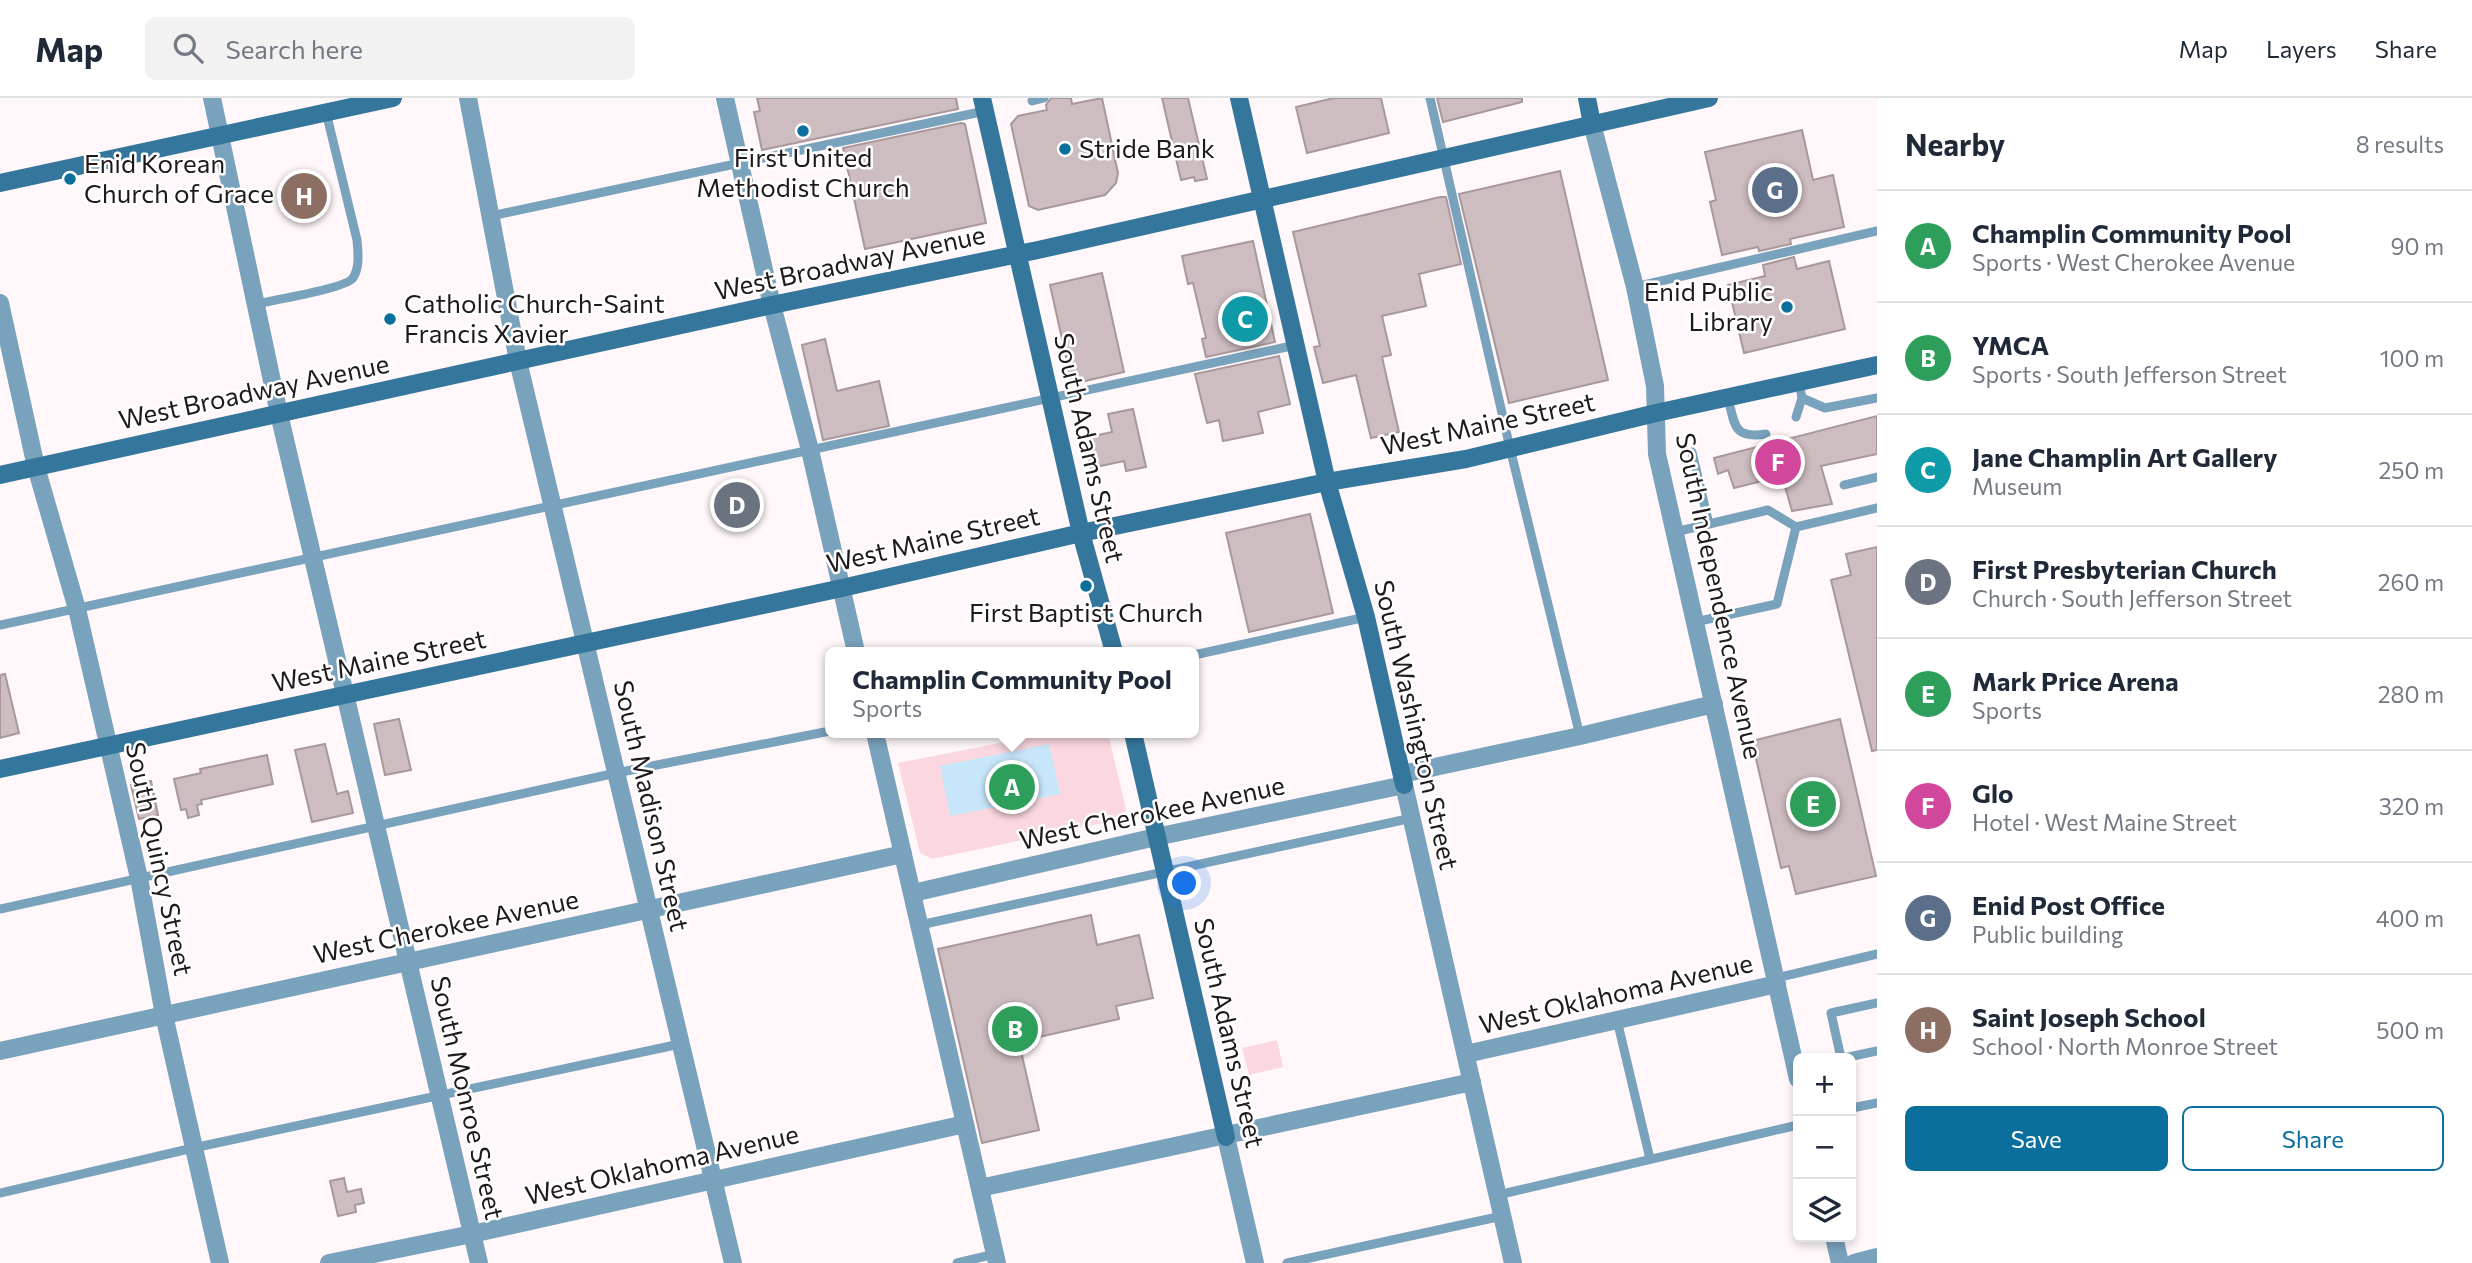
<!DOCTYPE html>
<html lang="en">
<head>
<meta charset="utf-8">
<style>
  body { margin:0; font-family:Commissioner,sans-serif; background:#f2f2f3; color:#1f2937 }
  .controls { position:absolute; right:21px; bottom:21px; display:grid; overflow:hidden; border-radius:10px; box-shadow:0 4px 10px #0003 }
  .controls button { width:63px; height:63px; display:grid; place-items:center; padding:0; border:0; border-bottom:2px solid #e0e1e3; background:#fff; color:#1f2937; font:35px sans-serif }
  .you { position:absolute; left:1185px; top:786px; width:24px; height:24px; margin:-18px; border:5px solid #fff; border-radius:50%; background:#1a73e8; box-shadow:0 0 0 10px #1a73e833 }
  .badge { display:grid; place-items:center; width:46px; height:46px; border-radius:50%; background:#0a6f9c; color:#fff; font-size:23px; font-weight:700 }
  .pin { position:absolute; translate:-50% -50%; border:4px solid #fff; box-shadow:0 2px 7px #0006 }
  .popup { position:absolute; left:825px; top:549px; width:374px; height:91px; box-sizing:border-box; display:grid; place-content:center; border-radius:10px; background:#fff; filter:drop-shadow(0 2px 5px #0005); font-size:23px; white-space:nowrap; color:#747a83 }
  .popup b { font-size:26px; color:#1f2937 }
  .popup::after { content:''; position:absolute; left:50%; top:100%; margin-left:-14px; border:14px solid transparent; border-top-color:#fff }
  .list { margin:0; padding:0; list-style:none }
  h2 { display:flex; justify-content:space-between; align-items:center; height:91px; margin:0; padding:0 28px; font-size:30px }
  h2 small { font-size:23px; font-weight:400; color:#747a83 }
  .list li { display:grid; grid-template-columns:46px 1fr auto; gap:21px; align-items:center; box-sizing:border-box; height:112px; padding:0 28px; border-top:2px solid #e0e1e3 }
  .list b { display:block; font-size:26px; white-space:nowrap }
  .list p { margin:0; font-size:23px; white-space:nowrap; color:#747a83 }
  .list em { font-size:23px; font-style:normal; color:#747a83 }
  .actions { display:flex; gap:14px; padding:21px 28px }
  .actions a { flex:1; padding:16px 0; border:2px solid #0a6f9c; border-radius:10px; text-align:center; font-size:24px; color:#0a6f9c }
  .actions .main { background:#0a6f9c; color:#fff }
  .icon { flex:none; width:38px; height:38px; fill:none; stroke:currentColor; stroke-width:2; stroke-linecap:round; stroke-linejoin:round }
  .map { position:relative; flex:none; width:1877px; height:1165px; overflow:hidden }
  header { display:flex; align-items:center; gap:42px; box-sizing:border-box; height:98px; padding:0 35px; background:#fff; border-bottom:2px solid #e0e1e3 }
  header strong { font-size:33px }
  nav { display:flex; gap:38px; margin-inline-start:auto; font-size:24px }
  .search { width:490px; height:63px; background:#f2f2f3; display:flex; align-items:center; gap:18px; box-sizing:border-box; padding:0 24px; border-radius:10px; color:#747a83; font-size:26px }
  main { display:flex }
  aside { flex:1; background:#fff }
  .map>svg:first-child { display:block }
</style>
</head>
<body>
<header>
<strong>Map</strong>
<div class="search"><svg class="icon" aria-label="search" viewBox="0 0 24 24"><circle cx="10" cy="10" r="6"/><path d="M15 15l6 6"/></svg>Search here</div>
<nav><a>Map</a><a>Layers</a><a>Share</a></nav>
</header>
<main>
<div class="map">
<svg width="1877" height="1165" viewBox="0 0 1877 1165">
  <rect width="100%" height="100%" fill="#fff7f9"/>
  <g fill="#fbd8df">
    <polygon points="1052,635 1108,635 1126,712 1122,721 932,761 920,755 898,665"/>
    <polygon points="1277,942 1283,969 1249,977 1242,950"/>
  </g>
  <polygon fill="#c8e6fa" points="1049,646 1060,696 950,718 940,668"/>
  <g fill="#cebdc0" stroke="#a9989b" stroke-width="2">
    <polygon points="757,0 956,0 958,11 762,52 754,14 760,13"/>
    <polygon points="1051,0 1071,0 1072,6 1102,0 1118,75 1116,85 1105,97 1038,112 1029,108 1011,26 1018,18 1047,12 1046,7"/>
    <polygon points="1162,0 1188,0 1207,81 1195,83 1194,79 1181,82"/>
    <polygon points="1334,0 1381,0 1389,35 1307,55 1296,9"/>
    <polygon points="1437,0 1522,0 1522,4 1443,24"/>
    <polygon points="961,25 965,26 986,125 865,151 843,50"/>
    <polygon points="1802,32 1813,82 1833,77 1844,129 1790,141 1791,146 1759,153 1758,149 1722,157 1710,104 1716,102 1705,54"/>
    <polygon points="1560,73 1608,282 1509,305 1459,96"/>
    <polygon points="1440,99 1446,99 1461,166 1419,176 1426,208 1382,218 1391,257 1382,259 1399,334 1371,340 1356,277 1323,285 1314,249 1320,248 1293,134"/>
    <polygon points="1253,143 1275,244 1206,259 1202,241 1206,240 1193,185 1188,186 1182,158"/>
    <polygon points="1794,159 1797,171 1829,163 1845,231 1744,255 1728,187 1765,178 1763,167"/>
    <polygon points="1102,175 1124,274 1072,286 1050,187"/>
    <polygon points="825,241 837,293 879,283 889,328 823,342 802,247"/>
    <polygon points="1279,258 1290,306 1258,314 1263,335 1223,343 1219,322 1207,325 1195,276"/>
    <polygon points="1133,311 1146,369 1126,373 1124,363 1091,370 1085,340 1112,334 1108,316"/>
    <polygon points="1877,318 1877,356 1821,368 1832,406 1792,413 1782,378 1734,390 1728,372 1718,376 1714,360"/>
    <polygon points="1310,416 1333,515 1249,534 1226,435"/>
    <polygon points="1877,449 1877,652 1872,653 1831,482 1851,477 1846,456"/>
    <polygon points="5,576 19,635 0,640 0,577"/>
    <polygon points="399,621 411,672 385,677 374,626"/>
    <polygon points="1840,621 1876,778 1796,796 1789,768 1781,770 1752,643"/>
    <polygon points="325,646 337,696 348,693 353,715 312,724 295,652"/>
    <polygon points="267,657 273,686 201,702 202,706 197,707 199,717 188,720 186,711 181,712 174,681 201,675 200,671"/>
    <polygon points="151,683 158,717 139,721 131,687"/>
    <polygon points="1091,817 1097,847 1139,837 1153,900 1116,908 1119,921 1030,941 1032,951 1021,953 1039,1032 982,1045 938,851"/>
    <polygon points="344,1080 347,1094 361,1091 364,1105 355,1107 356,1114 338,1118 330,1083"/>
  </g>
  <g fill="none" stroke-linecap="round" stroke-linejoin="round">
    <g stroke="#79a2bc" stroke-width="9">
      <polyline points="1430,0 1510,350 1580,638"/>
      <polyline points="1032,3 1044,0"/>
      <polyline points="491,118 985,13"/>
      <polyline points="1635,189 1877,133"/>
      <path d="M256,206C270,203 347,190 353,180C360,169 358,154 357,142L326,14"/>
      <polyline points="1799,284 1802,300 1825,310 1877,300"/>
      <path d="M1728,300C1735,327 1733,341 1766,336"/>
      <polyline points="1796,319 1802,300"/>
      <polyline points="1692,354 1709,426"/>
      <polyline points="1844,387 1877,379"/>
      <polyline points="1675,434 1768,412 1796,429 1877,410"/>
      <polyline points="1695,524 1777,506 1796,429"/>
      <polyline points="0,527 1296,247"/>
      <polyline points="1194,557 1366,519"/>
      <polyline points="0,811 616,675 830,633"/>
      <polyline points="920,827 1412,720"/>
      <polyline points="1776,880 1877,856"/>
      <polyline points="1617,922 1650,1061"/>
      <polyline points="1841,960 1831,915 1877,905"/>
      <polyline points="1844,960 1877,953"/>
      <polyline points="1851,1003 1852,1010 1877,1005"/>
      <polyline points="0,1095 193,1050 680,946"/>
      <polyline points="1498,1097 1798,1027"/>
      <polyline points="957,1165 995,1156"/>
      <polyline points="1287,1165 1502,1118"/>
    </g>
    <g stroke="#79a2bc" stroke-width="18">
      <polyline points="212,0 279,316 479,1165"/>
      <polyline points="468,0 518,263 733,1165"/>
      <polyline points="725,0 772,207 810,352 856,554"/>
      <polyline points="1592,26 1635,189 1655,288 1657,356 1798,981"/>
      <polyline points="0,205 36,369 77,511 139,780 164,917 220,1165"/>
      <polyline points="875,635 997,1165"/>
      <polyline points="1402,676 1580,638 1714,606"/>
      <polyline points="913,795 1156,739 1404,687 1513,1165"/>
      <polyline points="0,953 903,756"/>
      <polyline points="1466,956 1777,886"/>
      <polyline points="1226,1039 1255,1165"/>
      <path d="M980,1090C1144,1054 1308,1020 1472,984"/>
      <polyline points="1834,1139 1840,1165"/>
      <polyline points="329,1165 472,1136 965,1026"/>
      <polyline points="1854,1165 1877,1159"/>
    </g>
    <g stroke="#35779c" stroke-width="18">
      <polyline points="982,0 1081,435 1114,554"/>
      <polyline points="1239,0 1327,384 1366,519 1404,687"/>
      <polyline points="1587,0 1592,26"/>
      <polyline points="0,85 393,0"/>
      <polyline points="0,377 772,207 1038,152 1709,0"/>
      <polyline points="1133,635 1226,1039"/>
      <polyline points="0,671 842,490 1081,435 1327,384 1466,361 1656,315 1877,267"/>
    </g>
  </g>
  <g fill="#0a6f9c" stroke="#fff" stroke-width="2.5">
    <circle cx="803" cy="33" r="7"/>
    <circle cx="1065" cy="51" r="7"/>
    <circle cx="70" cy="81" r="7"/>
    <circle cx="1787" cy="209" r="7"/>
    <circle cx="390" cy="221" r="7"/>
    <circle cx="1086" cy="488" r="7"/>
  </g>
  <g text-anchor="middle" stroke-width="5" stroke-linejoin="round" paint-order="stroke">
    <g font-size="26" fill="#20191b" stroke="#fff" text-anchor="start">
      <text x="1079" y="60">Stride Bank</text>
      <text x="803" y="69" text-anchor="middle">First United<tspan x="803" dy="30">Methodist Church</tspan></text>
      <text x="84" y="75">Enid Korean<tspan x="84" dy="30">Church of Grace</tspan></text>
      <text x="1773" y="203" text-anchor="end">Enid Public<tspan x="1773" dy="30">Library</tspan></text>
      <text x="404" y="215">Catholic Church-Saint<tspan x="404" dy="30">Francis Xavier</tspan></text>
      <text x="1086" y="524" text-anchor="middle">First Baptist Church</text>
    </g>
    <g font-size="26" fill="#20191b" stroke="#fff">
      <text transform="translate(850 165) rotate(-12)" y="9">West Broadway Avenue</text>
      <text transform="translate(254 294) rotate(-12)" y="9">West Broadway Avenue</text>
      <text transform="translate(1488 326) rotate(-12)" y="9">West Maine Street</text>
      <text transform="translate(1089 350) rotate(77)" y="9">South Adams Street</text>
      <text transform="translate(933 442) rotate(-13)" y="9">West Maine Street</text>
      <text transform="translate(1719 498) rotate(78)" y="9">South Independence Avenue</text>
      <text transform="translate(379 563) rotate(-12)" y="9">West Maine Street</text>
      <text transform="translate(1416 627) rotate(77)" y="9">South Washington Street</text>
      <text transform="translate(651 708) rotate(77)" y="9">South Madison Street</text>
      <text transform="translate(1152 715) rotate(-12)" y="9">West Cherokee Avenue</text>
      <text transform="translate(159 761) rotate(78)" y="9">South Quincy Street</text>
      <text transform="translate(446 829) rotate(-12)" y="9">West Cherokee Avenue</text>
      <text transform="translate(1616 896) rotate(-13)" y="9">West Oklahoma Avenue</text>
      <text transform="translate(1229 935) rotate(77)" y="9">South Adams Street</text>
      <text transform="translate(467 1000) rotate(77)" y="9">South Monroe Street</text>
      <text transform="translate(662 1067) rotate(-13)" y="9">West Oklahoma Avenue</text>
    </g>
  </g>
</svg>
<div class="controls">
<button>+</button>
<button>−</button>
<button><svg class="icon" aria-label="layers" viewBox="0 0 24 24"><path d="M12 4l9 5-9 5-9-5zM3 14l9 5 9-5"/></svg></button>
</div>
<div class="you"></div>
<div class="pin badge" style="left:1012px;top:689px;background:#2e9e5b">A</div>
<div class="popup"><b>Champlin Community Pool</b>Sports</div>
<div class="pin badge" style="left:1015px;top:931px;background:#2e9e5b">B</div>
<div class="pin badge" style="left:1245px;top:221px;background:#0f9aa8">C</div>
<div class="pin badge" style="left:737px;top:407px;background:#6b7280">D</div>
<div class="pin badge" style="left:1813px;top:706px;background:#2e9e5b">E</div>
<div class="pin badge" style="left:1778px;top:364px;background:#d1479c">F</div>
<div class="pin badge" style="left:1775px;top:92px;background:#5c6f8a">G</div>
<div class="pin badge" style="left:304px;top:98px;background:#8d6e63">H</div>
</div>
<aside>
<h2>Nearby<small>8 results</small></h2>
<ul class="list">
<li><span class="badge" style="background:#2e9e5b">A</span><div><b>Champlin Community Pool</b><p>Sports · West Cherokee Avenue</p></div><em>90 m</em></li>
<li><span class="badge" style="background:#2e9e5b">B</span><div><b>YMCA</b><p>Sports · South Jefferson Street</p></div><em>100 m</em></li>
<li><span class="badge" style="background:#0f9aa8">C</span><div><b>Jane Champlin Art Gallery</b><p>Museum</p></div><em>250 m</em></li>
<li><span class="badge" style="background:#6b7280">D</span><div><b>First Presbyterian Church</b><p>Church · South Jefferson Street</p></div><em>260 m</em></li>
<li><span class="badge" style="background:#2e9e5b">E</span><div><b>Mark Price Arena</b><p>Sports</p></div><em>280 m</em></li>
<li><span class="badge" style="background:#d1479c">F</span><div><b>Glo</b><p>Hotel · West Maine Street</p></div><em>320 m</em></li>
<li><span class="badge" style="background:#5c6f8a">G</span><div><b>Enid Post Office</b><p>Public building</p></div><em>400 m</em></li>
<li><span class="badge" style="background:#8d6e63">H</span><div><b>Saint Joseph School</b><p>School · North Monroe Street</p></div><em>500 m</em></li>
</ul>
<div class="actions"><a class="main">Save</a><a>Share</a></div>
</aside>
</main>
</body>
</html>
